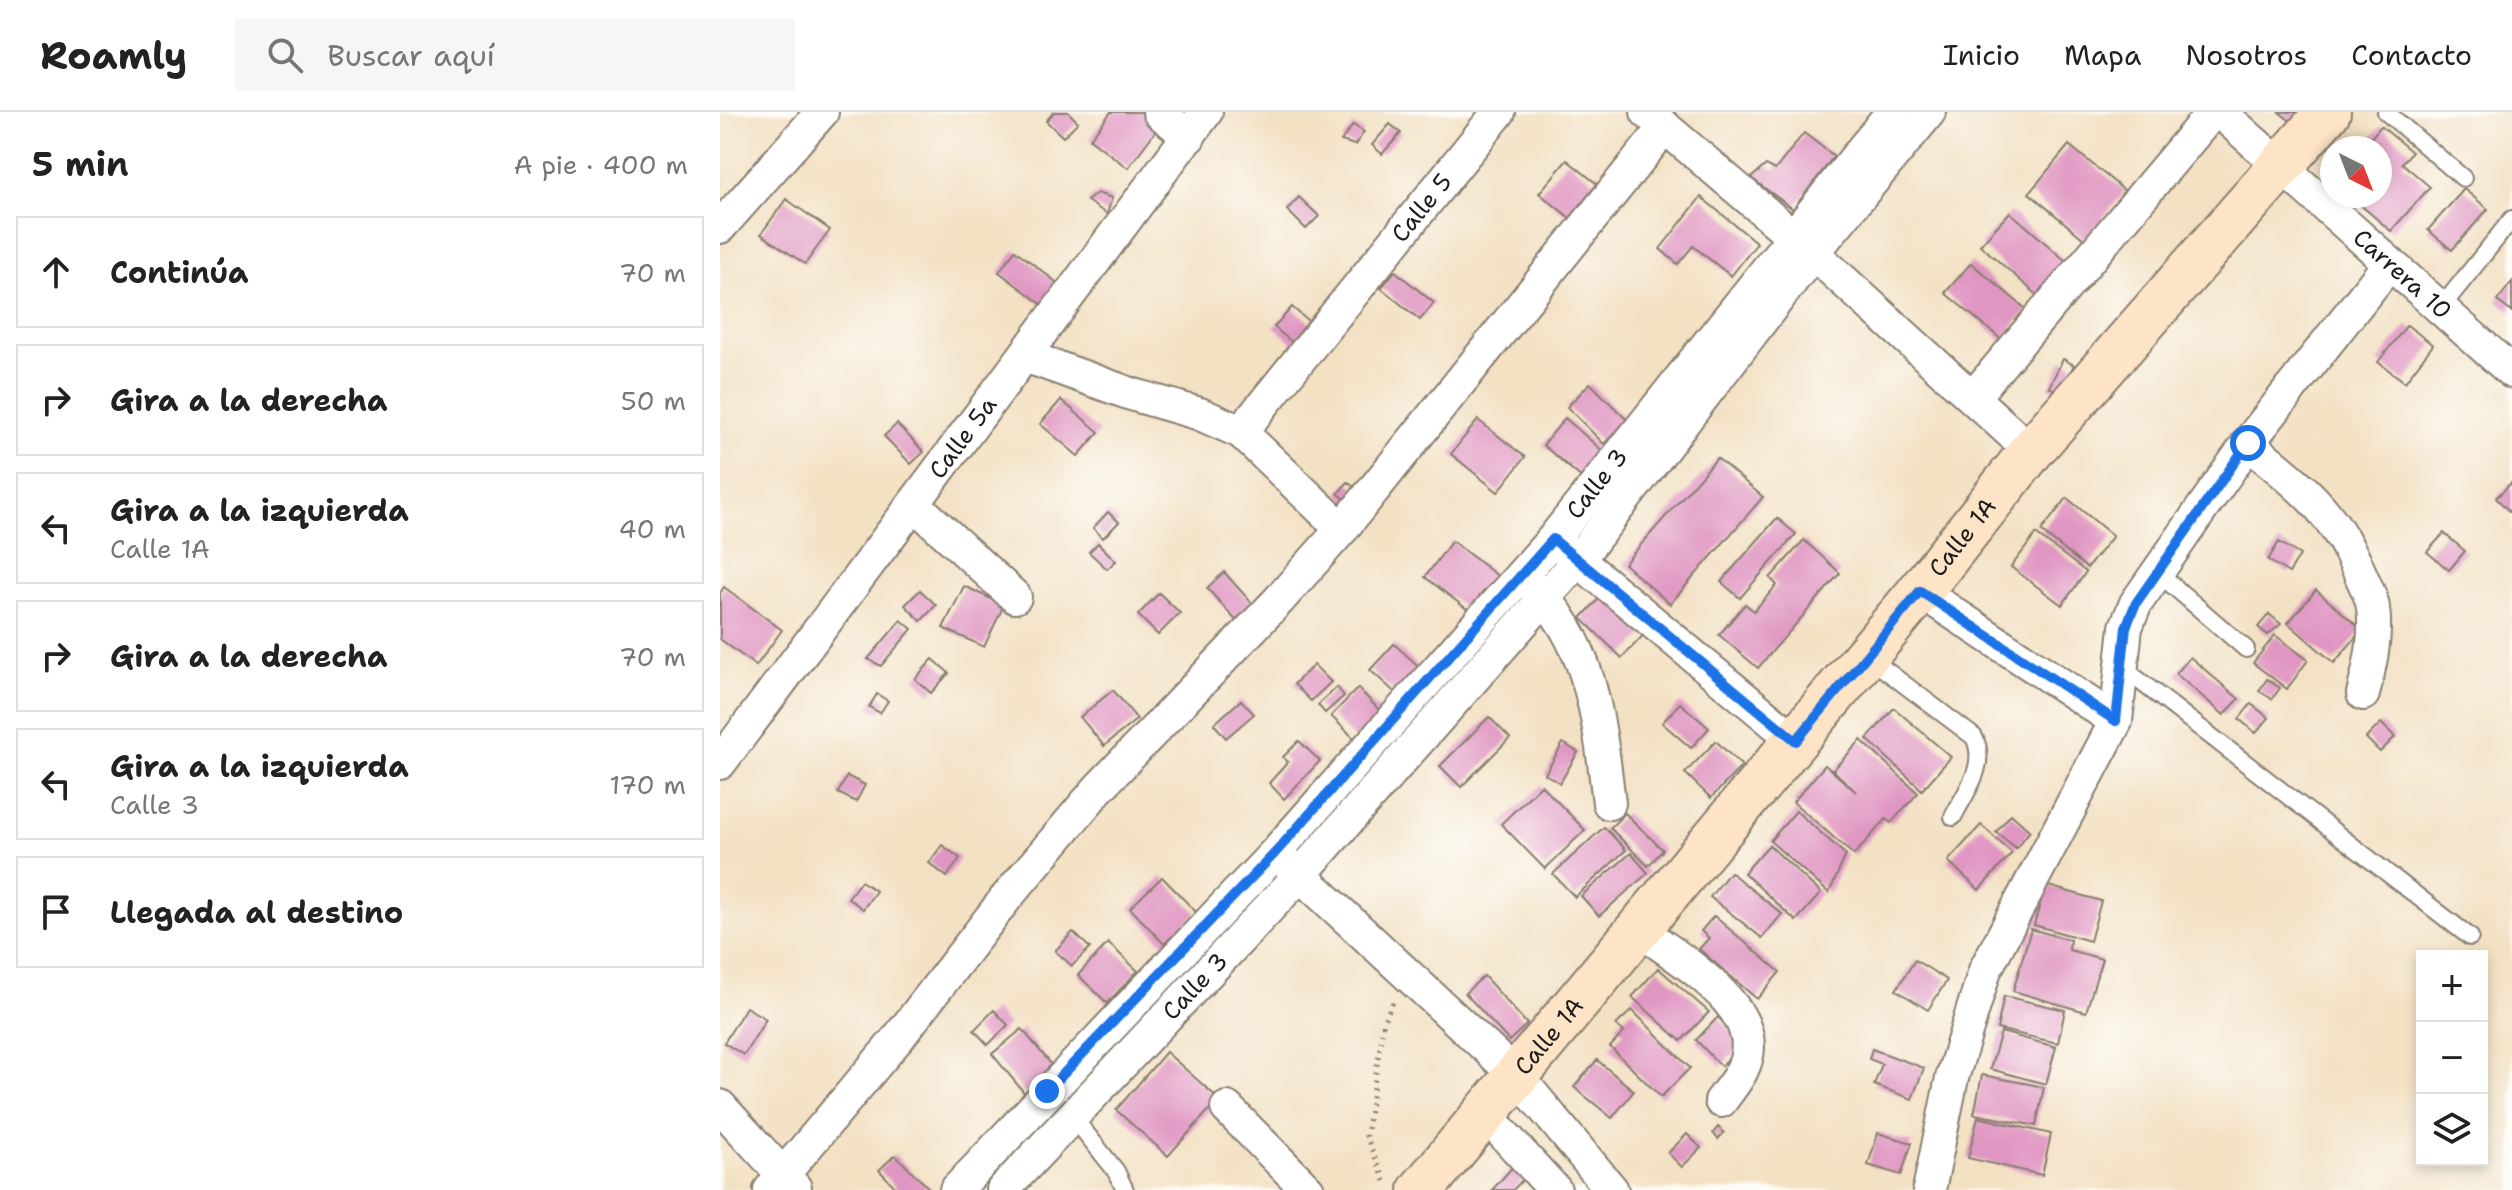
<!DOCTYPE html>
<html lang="es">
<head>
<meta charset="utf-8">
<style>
  body { margin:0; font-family:"Shantell Sans",sans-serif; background:#f6f6f6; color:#222 }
  .controls { position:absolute; right:24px; bottom:24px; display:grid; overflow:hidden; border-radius:0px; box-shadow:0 4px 12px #0003 }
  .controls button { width:72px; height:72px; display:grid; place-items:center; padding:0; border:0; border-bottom:2px solid #e0e0e0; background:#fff; color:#222; font:40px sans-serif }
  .compass { position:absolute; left:1600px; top:24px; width:72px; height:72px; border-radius:50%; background:#fff; box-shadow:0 4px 12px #0003; rotate:138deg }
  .stop { position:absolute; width:24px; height:24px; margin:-18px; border:6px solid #1a73e8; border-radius:50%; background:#fff }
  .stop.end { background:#1a73e8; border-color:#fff; box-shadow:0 2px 8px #0008 }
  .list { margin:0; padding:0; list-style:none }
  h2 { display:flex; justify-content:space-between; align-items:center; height:104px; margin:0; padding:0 32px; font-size:34px }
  h2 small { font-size:26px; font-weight:400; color:#767676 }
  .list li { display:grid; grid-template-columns:52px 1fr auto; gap:24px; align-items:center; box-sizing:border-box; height:112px; margin:0 16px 16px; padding:0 16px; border:2px solid #e0e0e0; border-radius:0px }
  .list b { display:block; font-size:30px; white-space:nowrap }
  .list p { margin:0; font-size:26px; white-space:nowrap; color:#767676 }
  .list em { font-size:26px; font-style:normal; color:#767676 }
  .icon { flex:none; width:44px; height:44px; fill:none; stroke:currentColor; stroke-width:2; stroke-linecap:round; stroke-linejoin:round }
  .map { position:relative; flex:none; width:1792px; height:1078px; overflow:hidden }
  header { display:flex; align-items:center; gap:48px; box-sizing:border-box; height:112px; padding:0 40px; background:#fff; border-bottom:2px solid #e0e0e0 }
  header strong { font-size:38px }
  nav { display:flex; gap:44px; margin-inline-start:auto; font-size:28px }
  .search { width:560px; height:72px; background:#f6f6f6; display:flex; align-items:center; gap:20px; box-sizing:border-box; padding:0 28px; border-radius:0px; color:#767676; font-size:30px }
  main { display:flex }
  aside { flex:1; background:#fff }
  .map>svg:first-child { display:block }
</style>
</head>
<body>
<header>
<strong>Roamly</strong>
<div class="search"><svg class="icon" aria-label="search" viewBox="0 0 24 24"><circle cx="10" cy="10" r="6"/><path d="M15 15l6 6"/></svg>Buscar aquí</div>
<nav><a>Inicio</a><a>Mapa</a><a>Nosotros</a><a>Contacto</a></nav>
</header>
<main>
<aside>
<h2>5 min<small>A pie · 400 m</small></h2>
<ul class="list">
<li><svg class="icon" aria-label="ahead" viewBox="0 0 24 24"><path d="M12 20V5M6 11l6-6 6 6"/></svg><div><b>Continúa</b></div><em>70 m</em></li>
<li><svg class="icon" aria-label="right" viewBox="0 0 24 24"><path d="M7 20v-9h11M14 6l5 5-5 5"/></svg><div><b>Gira a la derecha</b></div><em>50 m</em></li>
<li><svg class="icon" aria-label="left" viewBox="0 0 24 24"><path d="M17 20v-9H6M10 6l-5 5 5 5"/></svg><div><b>Gira a la izquierda</b><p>Calle 1A</p></div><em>40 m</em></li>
<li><svg class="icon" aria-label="right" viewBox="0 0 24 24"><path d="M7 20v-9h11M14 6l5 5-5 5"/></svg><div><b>Gira a la derecha</b></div><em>70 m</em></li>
<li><svg class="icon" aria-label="left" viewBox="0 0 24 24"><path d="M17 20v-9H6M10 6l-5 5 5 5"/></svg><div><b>Gira a la izquierda</b><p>Calle 3</p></div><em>170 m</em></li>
<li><svg class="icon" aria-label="arrive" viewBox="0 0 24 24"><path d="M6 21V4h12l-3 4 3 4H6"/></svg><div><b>Llegada al destino</b></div></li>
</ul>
</aside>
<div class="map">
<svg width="1792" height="1078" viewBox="0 0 1792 1078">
  <rect width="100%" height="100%" fill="#fdfcf7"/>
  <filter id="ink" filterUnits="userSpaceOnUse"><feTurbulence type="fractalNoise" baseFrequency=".0125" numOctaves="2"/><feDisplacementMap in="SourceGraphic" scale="16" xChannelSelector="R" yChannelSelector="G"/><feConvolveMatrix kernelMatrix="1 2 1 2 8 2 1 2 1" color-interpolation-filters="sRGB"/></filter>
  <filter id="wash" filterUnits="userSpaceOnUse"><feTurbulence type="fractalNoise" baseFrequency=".006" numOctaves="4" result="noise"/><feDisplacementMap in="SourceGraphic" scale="32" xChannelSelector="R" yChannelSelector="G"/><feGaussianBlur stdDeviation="1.8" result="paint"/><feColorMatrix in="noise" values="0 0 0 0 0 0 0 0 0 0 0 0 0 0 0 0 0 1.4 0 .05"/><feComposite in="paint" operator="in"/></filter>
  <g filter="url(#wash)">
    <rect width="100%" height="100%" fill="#f3e1c4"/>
    <g id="blocks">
      <g fill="#e096c2">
        <polygon points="334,0 348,0 358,10 343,25 326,9"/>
        <polygon points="391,0 423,0 440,13 408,56 370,27"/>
        <polygon points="1559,0 1582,0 1573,11"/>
        <polygon points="670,12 681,21 662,42 652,33"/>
        <polygon points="633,13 644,20 635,33 621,29"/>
        <polygon points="1661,14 1692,40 1682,51 1710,75 1671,119 1630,84 1660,84 1660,36 1642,36"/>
        <polygon points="1084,21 1114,44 1073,97 1031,66 1046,53 1055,58"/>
        <polygon points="1349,33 1405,79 1365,128 1309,81"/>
        <polygon points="847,48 877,72 850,106 819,81"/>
        <polygon points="1744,77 1768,97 1732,138 1708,118"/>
        <polygon points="377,81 392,86 387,102 367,89"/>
        <polygon points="579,85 599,104 586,117 567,98"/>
        <polygon points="981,85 1037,131 1011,164 973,134 958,152 940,137"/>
        <polygon points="66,87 110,118 85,152 41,122"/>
        <polygon points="1290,100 1347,150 1317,183 1260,133"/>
        <polygon points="295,138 340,173 324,194 279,160"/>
        <polygon points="1251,151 1307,198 1282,228 1225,181"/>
        <polygon points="675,159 714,191 700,208 661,176"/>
        <polygon points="1792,170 1792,200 1777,189"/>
        <polygon points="572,195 596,216 574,232 554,215"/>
        <polygon points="1687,213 1713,233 1685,270 1658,250"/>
        <polygon points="1343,247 1354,253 1340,281 1329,275"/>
        <polygon points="870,271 907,308 884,332 847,295"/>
        <polygon points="341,288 379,320 358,344 320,312"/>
        <polygon points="845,306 885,341 863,367 823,333"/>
        <polygon points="758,308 805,345 778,380 731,342"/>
        <polygon points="177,312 204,340 191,352 164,324"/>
        <polygon points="997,346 1043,385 950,492 904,452"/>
        <polygon points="628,370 645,384 635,396 618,381"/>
        <polygon points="1792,370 1792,402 1776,386"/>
        <polygon points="1347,386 1393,424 1367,456 1321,419"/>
        <polygon points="388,400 399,410 383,426 373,416"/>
        <polygon points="1057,406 1076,422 1020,486 1001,470"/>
        <polygon points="1724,421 1745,439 1729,458 1707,440"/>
        <polygon points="1316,422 1366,460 1342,493 1291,455"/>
        <polygon points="1084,428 1120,461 1038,556 999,523 1025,492 1034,499 1057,473 1050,466"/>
        <polygon points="732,429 779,465 752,501 705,465"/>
        <polygon points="1559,430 1580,443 1569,461 1548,448"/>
        <polygon points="378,431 396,449 387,457 369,440"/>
        <polygon points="504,460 537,497 519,512 487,476"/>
        <polygon points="244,474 284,493 264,535 223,516"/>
        <polygon points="4,475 62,518 36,554 0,527 0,481"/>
        <polygon points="888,477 929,517 902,546 861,506"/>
        <polygon points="200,478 216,493 201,509 185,493"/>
        <polygon points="1596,478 1642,518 1614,551 1568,511"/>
        <polygon points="439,481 460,501 438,523 418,503"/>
        <polygon points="1549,502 1561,512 1548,523 1538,515"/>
        <polygon points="181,508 192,517 161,554 148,547"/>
        <polygon points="1555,523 1588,548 1567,577 1533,551"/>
        <polygon points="674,532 704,559 680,585 650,558"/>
        <polygon points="1470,545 1519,587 1504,603 1456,562"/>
        <polygon points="213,547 229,561 211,581 195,567"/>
        <polygon points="594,553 611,570 591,589 574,572"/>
        <polygon points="1547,567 1560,576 1552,587 1539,579"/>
        <polygon points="617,575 624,584 605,601 598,593"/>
        <polygon points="638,576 665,604 639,631 611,604"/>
        <polygon points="393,578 417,607 384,634 360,605"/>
        <polygon points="157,582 168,589 160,601 149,595"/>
        <polygon points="521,588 534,602 506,626 494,612"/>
        <polygon points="960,591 989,616 971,636 942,611"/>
        <polygon points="1531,592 1549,606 1536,621 1519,607"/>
        <polygon points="1174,596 1231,645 1202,678 1147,627"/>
        <polygon points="769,605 790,626 741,675 720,654"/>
        <polygon points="1661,611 1675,625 1660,640 1646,626"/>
        <polygon points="1141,628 1198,681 1171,711 1166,707 1134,743 1073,690 1105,653 1136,680 1113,658"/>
        <polygon points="579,629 600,649 564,687 549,671 568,650 563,645"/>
        <polygon points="996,629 1022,654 991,686 965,661"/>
        <polygon points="843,631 858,640 840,671 825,662"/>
        <polygon points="127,664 145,673 136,690 118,681"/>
        <polygon points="821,673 865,718 825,757 781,712"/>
        <polygon points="1076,699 1126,743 1109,781 1050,729"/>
        <polygon points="905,701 943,738 928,754 890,716"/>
        <polygon points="1291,702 1310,719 1296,736 1276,720"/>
        <polygon points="1261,713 1292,741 1259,778 1228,749"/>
        <polygon points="884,715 906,738 855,785 833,762"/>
        <polygon points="222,733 240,746 227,765 209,751"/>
        <polygon points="1049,733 1101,781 1076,809 1024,761"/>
        <polygon points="911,741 928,761 879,804 861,784"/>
        <polygon points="1010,760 1062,802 1042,826 990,785"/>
        <polygon points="442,765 477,801 444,832 410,796"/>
        <polygon points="141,769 156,779 143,797 128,786"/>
        <polygon points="1325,773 1381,789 1370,829 1314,813"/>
        <polygon points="994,804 1060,860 1037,887 979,837 989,826 981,819"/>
        <polygon points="1311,817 1350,828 1349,838 1382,847 1366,900 1293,879"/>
        <polygon points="353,820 370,836 352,854 335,839"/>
        <polygon points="388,831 418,859 387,891 358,863"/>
        <polygon points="1195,848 1227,868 1208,898 1176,878"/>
        <polygon points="938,856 989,900 961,929 912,885"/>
        <polygon points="764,864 807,912 789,929 745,881"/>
        <polygon points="1284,884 1345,898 1338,931 1277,917"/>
        <polygon points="26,895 46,907 24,943 4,931"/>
        <polygon points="274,898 288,913 268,933 254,918"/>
        <polygon points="912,898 970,956 941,985 890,935 904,920 896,913"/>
        <polygon points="998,905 1024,931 1001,954 976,928"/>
        <polygon points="302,917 336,958 306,983 272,942"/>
        <polygon points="1281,920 1336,935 1326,972 1270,957"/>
        <polygon points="1152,937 1204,956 1192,987 1154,973 1162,952 1149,947"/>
        <polygon points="446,940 499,987 448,1044 396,998"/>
        <polygon points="877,948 914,979 892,1006 854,975"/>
        <polygon points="1262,963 1324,975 1316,1014 1254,1002"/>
        <polygon points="1258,1005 1331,1022 1322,1063 1248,1046"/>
        <polygon points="998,1015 1004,1021 998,1027 993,1021"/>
        <polygon points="1158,1021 1192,1031 1181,1063 1148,1053"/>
        <polygon points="967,1022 981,1036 962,1055 948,1041"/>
        <polygon points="175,1043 211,1078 178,1078 159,1058"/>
        <polygon points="797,1050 809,1061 793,1078 772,1078"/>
      </g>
    </g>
  </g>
  <g filter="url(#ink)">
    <use href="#blocks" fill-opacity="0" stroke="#887e70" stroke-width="2"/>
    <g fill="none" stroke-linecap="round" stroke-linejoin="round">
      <g stroke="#887e70" stroke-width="20">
        <g id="lane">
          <polyline points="1666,0 1743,66"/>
          <polyline points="1720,197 1792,107"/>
          <polyline points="1437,460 1526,537"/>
          <path d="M1148,545L1254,625C1268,653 1246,679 1233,705"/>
          <polyline points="1403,556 1750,825"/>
          <polyline points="349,1000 396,1059 405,1078"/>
        </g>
      </g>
      <g stroke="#887e70" stroke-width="36">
        <g id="street">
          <polyline points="439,0 469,25"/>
          <polyline points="927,0 1093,141 1311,339"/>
          <path id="s1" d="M1500,0L1792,260"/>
          <polyline points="0,115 102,0"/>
          <polyline points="305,244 411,282 480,302 521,320"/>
          <polyline points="1254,284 1493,0"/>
          <path d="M1528,331C1580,375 1612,395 1640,461C1644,472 1652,484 1653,496C1657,525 1650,553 1643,582"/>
          <polyline points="194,392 295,485"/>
          <path id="s2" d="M622,417L521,320L779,0"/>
          <polyline points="841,434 1076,629"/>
          <path d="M811,473C872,527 880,615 889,691"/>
          <polyline points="1200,479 1396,609"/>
          <path id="s3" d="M0,651L486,0"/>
          <polyline points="565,749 798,965 892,1078"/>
          <path d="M919,817C959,848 1052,898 1022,958C1017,969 1008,979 1001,989"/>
          <polyline points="0,994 75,1076"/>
          <polyline points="507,996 588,1078"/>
          <polyline points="765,1002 835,1078"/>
          <polyline points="50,1078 179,925 286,786 378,677 558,489 622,417 945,15"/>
          <path id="s4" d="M236,1078L555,741L833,427L1172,0"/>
          <path id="s5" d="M283,1078L580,763L858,448L1093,141L1209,0"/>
          <polyline points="1209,1078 1232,966 1265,858 1396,609 1406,515 1416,491 1528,331 1669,152"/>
        </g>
      </g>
      <g stroke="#887e70" stroke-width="48">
        <g id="secondary">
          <path id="s6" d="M701,1078L1200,479L1311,339L1608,0"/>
        </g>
      </g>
      <polyline stroke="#887e70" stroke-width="5" stroke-dasharray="2 6" stroke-linecap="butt" points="665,1069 646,1024 664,908 674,888"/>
      <use href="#lane" stroke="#fff" stroke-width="16"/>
      <use href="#street" stroke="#fff" stroke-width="32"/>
      <use href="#secondary" stroke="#fee4c6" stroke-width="44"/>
    </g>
  </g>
  <g fill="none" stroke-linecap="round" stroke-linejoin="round" filter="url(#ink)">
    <polyline stroke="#1a73e8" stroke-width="10" points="327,979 555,741 833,427 1076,629 1200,479 1396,609 1406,515 1416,491 1528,331"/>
  </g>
  <g text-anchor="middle" stroke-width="8" stroke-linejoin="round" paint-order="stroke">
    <g font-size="24" fill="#1c1c1c" stroke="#fdfcf7">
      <text dy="8" stroke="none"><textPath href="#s2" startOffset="428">Calle 5</textPath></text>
      <text dy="8" stroke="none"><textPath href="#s1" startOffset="244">Carrera 10</textPath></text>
      <text dy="8" stroke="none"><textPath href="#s3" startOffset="406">Calle 5a</textPath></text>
      <text dy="8" stroke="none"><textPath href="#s4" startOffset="954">Calle 3</textPath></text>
      <text dy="8" stroke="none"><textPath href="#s6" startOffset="848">Calle 1A</textPath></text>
      <text dy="8" stroke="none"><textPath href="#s5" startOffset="280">Calle 3</textPath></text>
      <text dy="8" stroke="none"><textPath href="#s6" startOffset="200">Calle 1A</textPath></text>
    </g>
  </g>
</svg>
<div class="controls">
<button>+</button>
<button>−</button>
<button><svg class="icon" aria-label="layers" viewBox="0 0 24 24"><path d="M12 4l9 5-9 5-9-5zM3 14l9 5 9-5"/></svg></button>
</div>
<svg class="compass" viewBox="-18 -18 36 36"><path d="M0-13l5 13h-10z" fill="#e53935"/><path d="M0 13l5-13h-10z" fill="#767676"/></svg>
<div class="stop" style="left:1528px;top:331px"></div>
<div class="stop end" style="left:327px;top:979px"></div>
</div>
</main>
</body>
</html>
